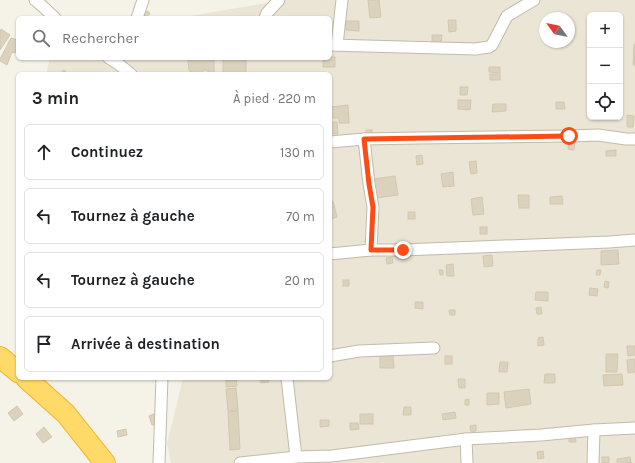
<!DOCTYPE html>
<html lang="fr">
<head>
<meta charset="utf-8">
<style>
  body { margin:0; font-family:Karla,sans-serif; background:#f6f6f6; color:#202124 }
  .controls { position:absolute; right:12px; top:12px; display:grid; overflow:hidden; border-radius:6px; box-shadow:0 1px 3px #0004 }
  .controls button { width:36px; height:36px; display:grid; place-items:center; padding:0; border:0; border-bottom:1px solid #e0e0e0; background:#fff; color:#202124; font:20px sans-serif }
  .compass { position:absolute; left:539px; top:12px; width:36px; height:36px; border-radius:50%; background:#fff; box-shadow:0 1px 3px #0004; rotate:303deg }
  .stop { position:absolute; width:12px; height:12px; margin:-9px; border:3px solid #ff4c14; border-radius:50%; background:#fff }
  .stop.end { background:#ff4c14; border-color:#fff; box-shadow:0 1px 4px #0008 }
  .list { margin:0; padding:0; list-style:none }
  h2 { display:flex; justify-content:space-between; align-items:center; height:52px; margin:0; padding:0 16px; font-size:17px }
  h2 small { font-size:13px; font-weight:400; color:#757577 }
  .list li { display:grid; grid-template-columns:26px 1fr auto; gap:12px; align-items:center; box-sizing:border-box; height:56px; margin:0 8px 8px; padding:0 8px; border:1px solid #e0e0e0; border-radius:6px }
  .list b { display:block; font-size:15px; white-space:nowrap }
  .list em { font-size:13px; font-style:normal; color:#757577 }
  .icon { flex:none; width:22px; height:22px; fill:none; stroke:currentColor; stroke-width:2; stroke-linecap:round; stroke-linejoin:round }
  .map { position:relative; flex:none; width:635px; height:463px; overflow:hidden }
  .search { position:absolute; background:#fff; box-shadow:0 1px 3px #0004; left:16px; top:16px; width:316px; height:44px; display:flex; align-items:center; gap:10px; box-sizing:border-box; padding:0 14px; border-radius:6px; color:#757577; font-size:15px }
  .panel { position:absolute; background:#fff; box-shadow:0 1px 3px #0004; left:16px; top:72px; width:316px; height:308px; border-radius:6px }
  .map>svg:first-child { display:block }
</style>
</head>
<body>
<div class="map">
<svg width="635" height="463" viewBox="0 0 635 463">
  <rect width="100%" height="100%" fill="#f5f2e7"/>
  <path fill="#eae5d5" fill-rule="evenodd" d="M284,0H635V463H171L167,444L183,378H330V74H46L50,58H330V18H179ZM590,15H620V117H590ZM545,18H569V42H545Z"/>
  <g fill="#dbd2be" stroke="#d3c8ae">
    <polygon points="368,0 379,0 381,17 370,18"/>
    <polygon points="148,11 150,14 145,17 143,14"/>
    <polygon points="448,20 456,20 456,31 449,32"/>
    <polygon points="346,21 359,21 359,31 346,30"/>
    <polygon points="1,29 10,35 0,50 0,31"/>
    <polygon points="432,35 442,35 441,44 432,44"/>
    <polygon points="11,38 18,40 18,47 15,53 12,52 7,65 0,61 0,59"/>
    <polygon points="634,44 635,44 635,65 633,65"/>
    <polygon points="330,57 335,57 335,67 323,67 323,58"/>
    <polygon points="214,58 214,73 208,74 208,70 203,70 203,74 191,74 191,71 189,71 188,59"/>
    <rect x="223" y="58" width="23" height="16"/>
    <polygon points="489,67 500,67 500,73 489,72"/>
    <polygon points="64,70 68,74 59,74"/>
    <rect x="490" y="74" width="10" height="6"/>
    <polygon points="460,87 468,87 467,95 460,95"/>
    <polygon points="458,100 471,100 470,110 458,109"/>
    <polygon points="556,102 564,102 565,109 556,109"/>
    <polygon points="493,104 506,104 506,111 492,112"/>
    <polygon points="348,105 349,123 339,123 339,118 331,118 330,107"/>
    <polygon points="627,115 634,116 633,127 627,127"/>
    <polygon points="330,122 337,122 338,134 330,134"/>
    <rect x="366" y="130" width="6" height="7"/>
    <polygon points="569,141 575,142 574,150 568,149"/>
    <polygon points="616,150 616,156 606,156 606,151"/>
    <polygon points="422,155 423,164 417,165 416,156"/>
    <polygon points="476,161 477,173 471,174 469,162"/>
    <polygon points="453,172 454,186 443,187 441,174"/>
    <polygon points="395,176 398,195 376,198 373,179"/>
    <polygon points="518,195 529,195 529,208 519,208"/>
    <polygon points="562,196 563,204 550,204 550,197"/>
    <polygon points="482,197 484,214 473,215 471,199"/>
    <polygon points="333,201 337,217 330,219 330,202"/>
    <rect x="408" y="212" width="7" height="7"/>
    <rect x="480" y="227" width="7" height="7"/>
    <polygon points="618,250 619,264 601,265 601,251"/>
    <polygon points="492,255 493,266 484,267 483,256"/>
    <polygon points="392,257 393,263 387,264 386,258"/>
    <polygon points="453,264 454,276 447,276 446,265"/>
    <polygon points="439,270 443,270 443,275 440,275"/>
    <polygon points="597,270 601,270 600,275 596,275"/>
    <rect x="343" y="280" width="6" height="6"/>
    <polygon points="605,281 609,282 608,288 604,287"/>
    <polygon points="590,288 598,289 597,296 589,295"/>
    <polygon points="536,292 548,292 548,301 535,300"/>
    <polygon points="415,302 423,302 423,309 415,308"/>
    <polygon points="541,307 542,314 537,314 536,308"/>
    <polygon points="449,310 455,310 455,315 450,315"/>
    <polygon points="543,337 544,345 538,346 538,338"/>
    <polygon points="627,346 635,346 635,355 628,356"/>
    <polygon points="606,354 618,354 617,372 606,372"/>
    <polygon points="380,356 393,356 394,368 380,368"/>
    <rect x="445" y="356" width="7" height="8"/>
    <polygon points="635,359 635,372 628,373 627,360"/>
    <polygon points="500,362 508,362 507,372 499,372"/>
    <polygon points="545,374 555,374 555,383 544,383"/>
    <polygon points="622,374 623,385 604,386 603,375"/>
    <polygon points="226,378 236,378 237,386 226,387"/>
    <polygon points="260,378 268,378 269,382 261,383"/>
    <polygon points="458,379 465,379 465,388 459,388"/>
    <polygon points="236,388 238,410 228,411 226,389"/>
    <polygon points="529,389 531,404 506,408 504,392"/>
    <polygon points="487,393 499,393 499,404 487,405"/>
    <polygon points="469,399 469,405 465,405 465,400"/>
    <polygon points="17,406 23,414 14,421 8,413"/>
    <polygon points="404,407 411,407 411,415 403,415"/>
    <polygon points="238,411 240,449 230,450 228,412"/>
    <polygon points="455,412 456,418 443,420 442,414"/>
    <polygon points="154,414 156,424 152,425 149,416"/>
    <rect x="360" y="414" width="13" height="10"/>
    <polygon points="320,420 329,420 329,426 320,427"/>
    <polygon points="350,423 358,423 359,429 350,430"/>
    <polygon points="476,425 476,431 471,432 470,426"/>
    <polygon points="44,427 52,437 43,443 36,434"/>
    <polygon points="126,429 127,435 118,437 117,431"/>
    <polygon points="575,436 576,442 569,442 569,437"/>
    <polygon points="543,451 544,458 538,459 537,452"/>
    <rect x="602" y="457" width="7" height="6"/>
    <polygon points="630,457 631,463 617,463 617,459"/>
  </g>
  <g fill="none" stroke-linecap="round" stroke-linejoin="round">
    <g stroke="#c2bba9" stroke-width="13">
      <g id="street">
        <polyline points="35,0 40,4 55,18"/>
        <polyline points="137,18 143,0"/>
        <polyline points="265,18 267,13 279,0"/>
        <polyline points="330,45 475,49 489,47 492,45 507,16 534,0"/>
        <polyline points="337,45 342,0"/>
        <polyline points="109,58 117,63 131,74"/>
        <polyline points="364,139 369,184 373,207 371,250"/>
        <polyline points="330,142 364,139 418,138 569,136 598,135 626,139 635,139"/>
        <polyline points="330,254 371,250 403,250 609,242 635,240"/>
        <polyline points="330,356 359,351 434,348"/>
        <polyline points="287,378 296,457"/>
        <polyline points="466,439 467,463"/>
        <polyline points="159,463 162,378"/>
        <polyline points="240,463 296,457 332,456 466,439 541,435 594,430 635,428"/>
        <polyline points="593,463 594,430"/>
      </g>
    </g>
    <g stroke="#ecb52a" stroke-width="22">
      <g id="highway">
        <polyline points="0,357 18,372"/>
        <polyline points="26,378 66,414 105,463"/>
      </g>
    </g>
    <use href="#street" stroke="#fff" stroke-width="11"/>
    <use href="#highway" stroke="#ffda68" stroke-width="20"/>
  </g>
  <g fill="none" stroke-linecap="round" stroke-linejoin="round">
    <polyline stroke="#ff4c14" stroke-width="5" points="403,250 371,250 373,207 369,184 364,139 569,136"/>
  </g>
</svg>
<div class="controls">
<button>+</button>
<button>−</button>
<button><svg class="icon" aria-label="locate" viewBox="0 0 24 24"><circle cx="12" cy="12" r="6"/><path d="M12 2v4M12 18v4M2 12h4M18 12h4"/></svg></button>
</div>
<svg class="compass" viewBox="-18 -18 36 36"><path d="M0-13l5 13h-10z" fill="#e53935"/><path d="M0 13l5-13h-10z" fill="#757577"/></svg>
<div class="stop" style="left:569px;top:136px"></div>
<div class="stop end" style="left:403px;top:250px"></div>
<div class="search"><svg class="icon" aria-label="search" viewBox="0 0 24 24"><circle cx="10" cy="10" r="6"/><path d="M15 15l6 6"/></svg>Rechercher</div>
<section class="panel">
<h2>3 min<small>À pied · 220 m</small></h2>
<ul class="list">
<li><svg class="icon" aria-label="ahead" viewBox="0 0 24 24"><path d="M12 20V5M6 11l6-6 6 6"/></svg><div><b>Continuez</b></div><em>130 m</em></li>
<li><svg class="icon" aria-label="left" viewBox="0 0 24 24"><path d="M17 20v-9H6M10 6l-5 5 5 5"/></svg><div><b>Tournez à gauche</b></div><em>70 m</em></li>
<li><svg class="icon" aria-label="left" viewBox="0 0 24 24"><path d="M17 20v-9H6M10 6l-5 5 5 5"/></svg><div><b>Tournez à gauche</b></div><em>20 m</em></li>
<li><svg class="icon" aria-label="arrive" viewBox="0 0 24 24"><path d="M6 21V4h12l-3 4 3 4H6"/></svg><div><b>Arrivée à destination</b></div></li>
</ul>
</section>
</div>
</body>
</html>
